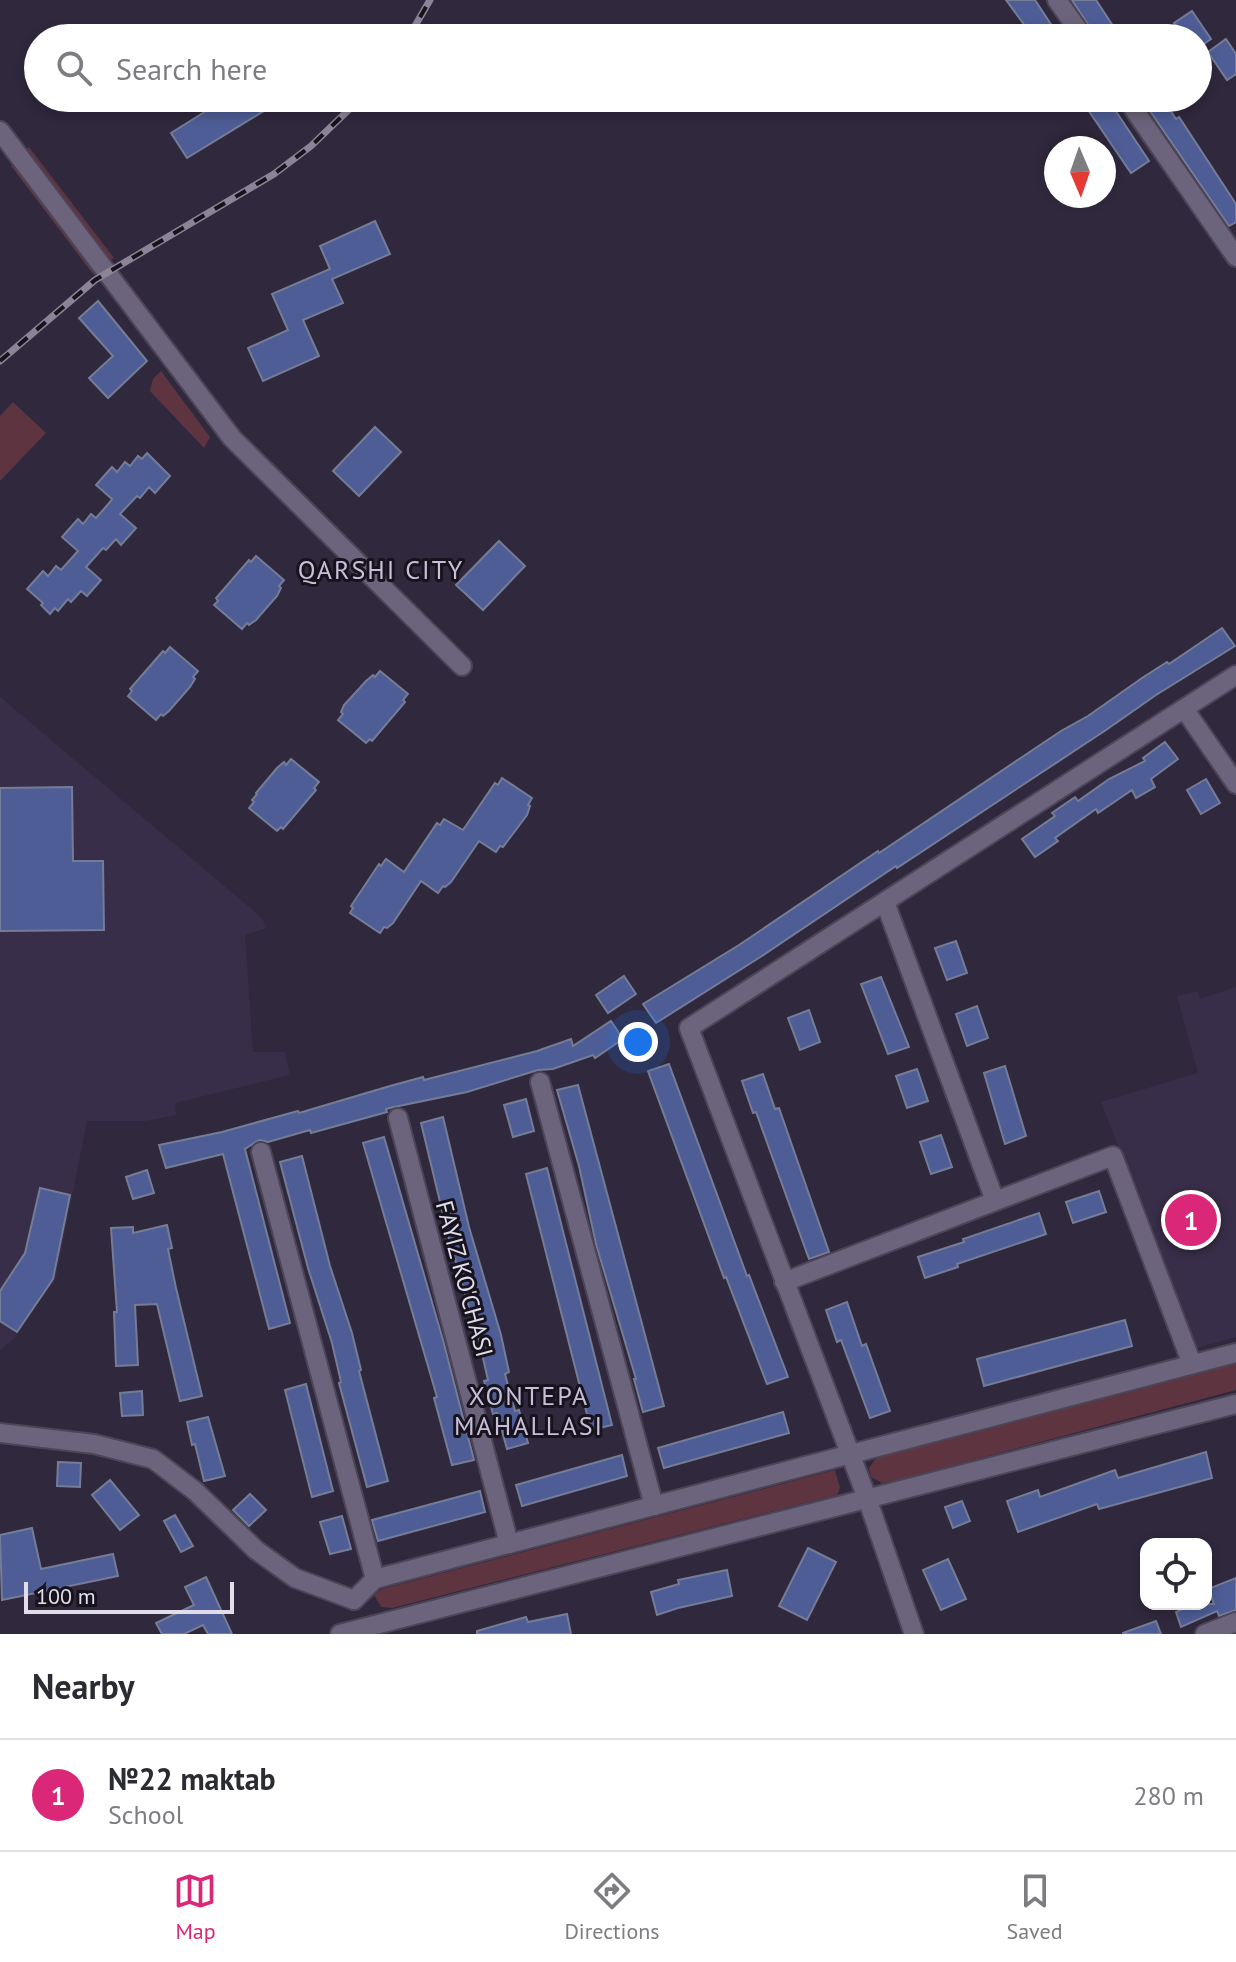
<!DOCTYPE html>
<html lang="en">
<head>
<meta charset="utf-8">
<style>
  body { margin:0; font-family:"PT Sans",sans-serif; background:#f2f2f3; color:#2b2b33 }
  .controls { position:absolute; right:24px; bottom:24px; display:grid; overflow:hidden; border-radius:16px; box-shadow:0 4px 12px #0003 }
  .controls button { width:72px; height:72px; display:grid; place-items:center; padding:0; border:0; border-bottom:2px solid #e1e1e2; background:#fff; color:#2b2b33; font:40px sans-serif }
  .compass { position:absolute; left:1044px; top:136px; width:72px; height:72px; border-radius:50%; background:#fff; box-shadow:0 4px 12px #0003; rotate:178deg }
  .scale { position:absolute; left:24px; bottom:20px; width:210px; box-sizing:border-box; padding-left:8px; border:4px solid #e2ddeb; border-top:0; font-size:22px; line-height:28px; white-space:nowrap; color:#e2ddeb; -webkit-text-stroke:6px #16131c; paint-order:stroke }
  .you { position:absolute; left:638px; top:1042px; width:28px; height:28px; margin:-20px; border:6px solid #fff; border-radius:50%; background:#1a73e8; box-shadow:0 0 0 12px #1a73e833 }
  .badge { display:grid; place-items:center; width:52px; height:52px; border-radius:50%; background:#db2777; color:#fff; font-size:26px; font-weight:700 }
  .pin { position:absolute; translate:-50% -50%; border:4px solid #fff; box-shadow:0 2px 8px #0006 }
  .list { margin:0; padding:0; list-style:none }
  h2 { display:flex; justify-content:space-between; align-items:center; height:104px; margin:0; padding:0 32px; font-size:34px }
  h2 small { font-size:26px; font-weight:400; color:#7c7c81 }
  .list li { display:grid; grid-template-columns:52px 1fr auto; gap:24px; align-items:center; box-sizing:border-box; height:112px; padding:0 32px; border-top:2px solid #e1e1e2 }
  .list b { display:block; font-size:30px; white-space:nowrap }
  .list p { margin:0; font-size:26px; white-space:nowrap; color:#7c7c81 }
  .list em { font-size:26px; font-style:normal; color:#7c7c81 }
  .icon { flex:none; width:44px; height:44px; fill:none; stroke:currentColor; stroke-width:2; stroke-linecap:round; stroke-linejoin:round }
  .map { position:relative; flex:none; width:1236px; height:1634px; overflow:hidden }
  .search { position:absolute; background:#fff; box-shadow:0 4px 12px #0003; left:24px; right:24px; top:24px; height:88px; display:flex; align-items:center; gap:20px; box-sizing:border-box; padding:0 28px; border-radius:44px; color:#7c7c81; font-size:30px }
  .sheet { height:216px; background:#fff }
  nav { display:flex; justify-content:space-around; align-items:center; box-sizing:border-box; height:112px; border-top:2px solid #e1e1e2; background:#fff; font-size:22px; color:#7c7c81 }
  nav a { display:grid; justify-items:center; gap:4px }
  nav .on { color:#db2777 }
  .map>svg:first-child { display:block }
</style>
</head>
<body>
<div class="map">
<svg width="1236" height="1634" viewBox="0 0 1236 1634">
  <rect width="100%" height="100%" fill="#30283d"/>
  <g fill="#392e49">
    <polygon points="0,697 261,917 267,928 245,935 253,1052 285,1052 290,1075 175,1103 176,1115 145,1121 87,1121 56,1277 15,1338 0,1350"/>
    <polygon points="1236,987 1236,1337 1197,1348 1101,1102 1198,1073 1177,996 1198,991 1200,999"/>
  </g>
  <g fill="#5e3440">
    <polygon points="29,147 114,258 109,261 26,149"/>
    <polygon points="14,163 96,272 93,274 11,166"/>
    <polygon points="161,371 210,437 204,448 150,391 153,379"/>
    <polygon points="13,402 46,433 0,481 0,416"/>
    <polygon points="1236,1361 1236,1390 890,1482 882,1483 871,1477 869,1468 876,1458"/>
    <polygon points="835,1470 840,1488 837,1495 392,1608 381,1607 374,1595 382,1589"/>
  </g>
  <g fill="#4e5d96" stroke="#757c96" stroke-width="2">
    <polygon points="1006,0 1035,0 1060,38 1034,38"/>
    <polygon points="1072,0 1096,0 1113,26 1096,37"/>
    <polygon points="1192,11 1211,39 1198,48 1198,38 1184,38 1174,23"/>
    <polygon points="1226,39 1236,54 1236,74 1227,80 1208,52"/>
    <polygon points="227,98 285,98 187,158 171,133"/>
    <polygon points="1080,98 1107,98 1149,161 1131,173"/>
    <polygon points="1141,98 1162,98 1176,119 1179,117 1236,204 1236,222 1229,226"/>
    <polygon points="375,221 390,254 332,279 343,303 303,320 319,356 263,381 248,348 288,330 272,294 330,269 320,246"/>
    <polygon points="98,301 147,361 108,398 89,378 113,356 79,318"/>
    <polygon points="375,427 401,452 359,496 333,471"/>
    <polygon points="147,453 170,476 155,493 149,487 140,498 137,496 120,514 136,528 121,545 116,539 106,550 103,548 86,567 101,580 87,596 81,591 71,602 68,599 58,611 55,608 50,614 41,605 43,603 27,589 43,571 48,576 56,566 61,570 78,551 62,537 78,519 83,524 91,514 96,518 110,502 112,499 96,485 112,467 117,472 125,462 130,466 138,456 142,459"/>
    <polygon points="499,541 525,566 483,610 456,585"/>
    <polygon points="256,556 284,580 279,586 281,588 277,596 256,620 249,625 247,623 242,629 214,605 218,601 216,598 249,560 251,562"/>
    <polygon points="1222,628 1235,646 1156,695 1106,730 897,868 896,866 762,956 656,1023 643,1004 739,945 878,851 879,853 1061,731 1088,716 1142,678 1167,662 1169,664"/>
    <polygon points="170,647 198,671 193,677 195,679 190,687 169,711 163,716 161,714 156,720 128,696 132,691 130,689 163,651 165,653"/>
    <polygon points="380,671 408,694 403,700 405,702 372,741 370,739 366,743 338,720 343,714 341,712 344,705 366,681 373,675 375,677"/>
    <polygon points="1165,742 1178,759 1151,779 1155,787 1136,798 1132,790 1098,813 1096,809 1055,838 1058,841 1035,857 1022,839 1055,816 1052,813 1075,797 1078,801 1109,779 1145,761 1143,758"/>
    <polygon points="291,759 319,782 314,788 316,790 283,829 281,827 277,831 249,808 254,802 252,800 257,794 256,793 277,768 284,762 286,765"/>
    <polygon points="502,778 532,798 528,805 530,806 527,815 503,847 500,846 496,852 479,841 451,882 445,887 443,886 438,893 421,881 393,923 387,928 384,927 380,933 350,913 353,908 351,906 379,864 381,866 386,859 404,872 437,823 440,825 444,819 463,830 495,783 498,785"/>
    <polygon points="1206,779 1220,803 1201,814 1187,790"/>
    <polygon points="72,787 73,861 103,861 104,930 0,931 0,788"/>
    <polygon points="956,941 967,973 947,980 935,948"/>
    <polygon points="624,976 636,994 608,1013 596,995"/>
    <polygon points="881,977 909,1047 888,1054 861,984"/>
    <polygon points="977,1006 988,1038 967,1046 956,1014"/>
    <polygon points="809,1010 820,1042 800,1050 788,1018"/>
    <polygon points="611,1021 623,1039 595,1058 593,1055 553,1069 538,1070 467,1092 394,1107 386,1109 387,1112 311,1133 310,1130 268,1142 259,1140 245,1149 290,1323 269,1329 223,1154 166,1168 159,1145 222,1132 298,1111 299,1113 390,1086 423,1077 424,1080 537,1051 571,1039 573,1046"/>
    <polygon points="669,1064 747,1276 749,1275 788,1377 767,1384 726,1277 724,1278 648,1071"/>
    <polygon points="1005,1066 1026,1136 1005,1144 984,1073"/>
    <polygon points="917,1069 928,1101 907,1108 896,1076"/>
    <polygon points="763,1074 775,1109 779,1108 829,1252 809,1259 756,1112 753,1113 742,1081"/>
    <polygon points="578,1085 664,1406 643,1412 634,1379 636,1379 596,1244 579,1166 557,1090"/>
    <polygon points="526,1099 534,1131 513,1137 504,1105"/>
    <polygon points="443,1117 469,1227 501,1335 509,1372 505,1374 515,1411 519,1410 528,1443 507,1449 497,1413 493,1414 484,1381 488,1380 480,1345 448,1235 421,1123"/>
    <polygon points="941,1135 952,1167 931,1174 920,1142"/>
    <polygon points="384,1137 443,1340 474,1460 452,1465 434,1398 437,1397 363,1143"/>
    <polygon points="302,1156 330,1266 352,1333 361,1370 359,1371 388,1481 367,1487 339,1383 341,1382 332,1343 308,1268 280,1162"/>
    <polygon points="547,1168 612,1425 591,1430 526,1174"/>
    <polygon points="147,1170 154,1193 133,1199 126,1177"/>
    <polygon points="40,1188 70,1195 53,1279 17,1332 0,1321 0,1291 25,1253"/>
    <polygon points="1099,1191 1106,1212 1073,1223 1066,1202"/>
    <polygon points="1039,1213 1046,1234 957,1264 958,1267 925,1278 918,1257 964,1242 963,1239"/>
    <polygon points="167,1225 172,1248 168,1249 176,1288 202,1396 180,1401 157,1304 135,1305 138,1365 116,1366 114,1312 117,1312 111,1228 133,1227 133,1233"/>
    <polygon points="847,1302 862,1346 866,1344 890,1411 870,1418 841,1340 837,1342 826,1310"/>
    <polygon points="1125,1320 1132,1346 984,1386 977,1359"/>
    <polygon points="306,1384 333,1491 312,1497 285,1390"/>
    <polygon points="142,1391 143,1415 122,1416 120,1393"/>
    <polygon points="783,1412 789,1433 664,1468 658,1448"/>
    <polygon points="208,1417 225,1476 204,1481 195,1444 192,1445 187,1422"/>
    <polygon points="1206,1452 1212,1478 1099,1509 1097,1504 1018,1532 1007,1501 1038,1490 1040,1497 1115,1470 1118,1478"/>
    <polygon points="622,1455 627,1476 522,1506 516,1485"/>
    <polygon points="58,1462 81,1463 80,1487 57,1486"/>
    <polygon points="110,1480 139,1515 120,1530 92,1495"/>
    <polygon points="480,1491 485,1512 378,1541 372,1520"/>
    <polygon points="250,1494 266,1510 249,1526 233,1510"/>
    <polygon points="962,1501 970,1521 953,1528 945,1507"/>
    <polygon points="175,1515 193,1546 181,1552 164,1521"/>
    <polygon points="342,1516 351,1549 330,1554 320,1522"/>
    <polygon points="32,1528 41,1569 113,1554 118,1576 2,1600 0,1535"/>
    <polygon points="808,1548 836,1562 807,1620 779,1606"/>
    <polygon points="948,1559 966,1599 941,1610 923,1570"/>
    <polygon points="727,1570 732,1596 678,1608 657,1615 651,1592 679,1584 678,1580"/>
    <polygon points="206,1577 232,1634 208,1634 203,1625 184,1634 162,1634 156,1623 194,1605 185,1587"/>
    <polygon points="1236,1578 1236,1610 1219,1616 1217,1611 1181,1627 1176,1612 1194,1604 1214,1604 1208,1589"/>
    <polygon points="567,1614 571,1634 477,1634 477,1631 526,1617 528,1622"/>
    <polygon points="1156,1621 1161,1634 1123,1634 1123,1633"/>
  </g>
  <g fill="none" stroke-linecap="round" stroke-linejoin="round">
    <g stroke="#4d4557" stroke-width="22">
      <g id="minor">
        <polyline points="1057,0 1084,38"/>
        <polyline points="1126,98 1236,257"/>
        <polyline points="0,131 232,438 462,666"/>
        <polyline points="1185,710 1236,784"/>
        <polyline points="885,902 995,1201"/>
        <polyline points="540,1082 654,1506"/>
        <polyline points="398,1118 509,1544"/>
        <polyline points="261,1152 375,1579"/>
        <polyline points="784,1282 1113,1156 1192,1364"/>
        <polyline points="0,1433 94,1444 153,1459 195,1491 256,1550 295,1578 354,1600"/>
        <polyline points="354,1600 375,1579 1236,1353"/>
        <polyline points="340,1634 1236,1404"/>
        <polyline points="914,1634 867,1498 689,1028 1236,675"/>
        <polyline points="1205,1634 1236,1622"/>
      </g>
    </g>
    <use href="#minor" stroke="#6c647c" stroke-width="18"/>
    <g stroke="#8b8496" stroke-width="7">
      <g id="rail">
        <polyline points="408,38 430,0"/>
        <polyline points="0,361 95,280 274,174 311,146 361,98"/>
      </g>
    </g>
    <use href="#rail" stroke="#16131c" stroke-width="4" stroke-dasharray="12" stroke-linecap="butt"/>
  </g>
  <g text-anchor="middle" stroke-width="6" stroke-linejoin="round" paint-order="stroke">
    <g font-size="24" fill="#e2ddeb" stroke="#16131c">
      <text transform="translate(464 1279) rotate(75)" y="8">FAYIZ KO'CHASI</text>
    </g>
    <g font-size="26" letter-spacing="2" fill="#c8beda" stroke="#16131c">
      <text x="381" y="579">QARSHI CITY</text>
      <text x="529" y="1405">XONTEPA<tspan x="529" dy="30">MAHALLASI</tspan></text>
    </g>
  </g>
</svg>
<div class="controls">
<button><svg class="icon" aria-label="locate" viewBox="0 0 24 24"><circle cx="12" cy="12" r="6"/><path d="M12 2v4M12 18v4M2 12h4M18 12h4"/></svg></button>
</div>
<svg class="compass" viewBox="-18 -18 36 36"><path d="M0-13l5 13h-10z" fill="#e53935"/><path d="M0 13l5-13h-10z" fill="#7c7c81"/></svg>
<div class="scale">100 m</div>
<div class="you"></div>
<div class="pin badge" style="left:1191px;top:1220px">1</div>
<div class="search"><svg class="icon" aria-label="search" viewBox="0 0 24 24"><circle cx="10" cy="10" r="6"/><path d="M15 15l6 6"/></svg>Search here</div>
</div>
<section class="sheet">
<h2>Nearby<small></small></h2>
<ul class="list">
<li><span class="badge">1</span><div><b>№22 maktab</b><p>School</p></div><em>280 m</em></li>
</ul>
</section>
<nav>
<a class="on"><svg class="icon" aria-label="map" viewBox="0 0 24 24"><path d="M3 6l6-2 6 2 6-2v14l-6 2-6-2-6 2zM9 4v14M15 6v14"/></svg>Map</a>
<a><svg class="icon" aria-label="directions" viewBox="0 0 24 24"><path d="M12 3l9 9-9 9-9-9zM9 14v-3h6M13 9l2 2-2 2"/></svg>Directions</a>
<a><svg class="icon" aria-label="saved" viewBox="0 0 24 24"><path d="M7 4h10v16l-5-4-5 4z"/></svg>Saved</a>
</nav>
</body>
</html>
